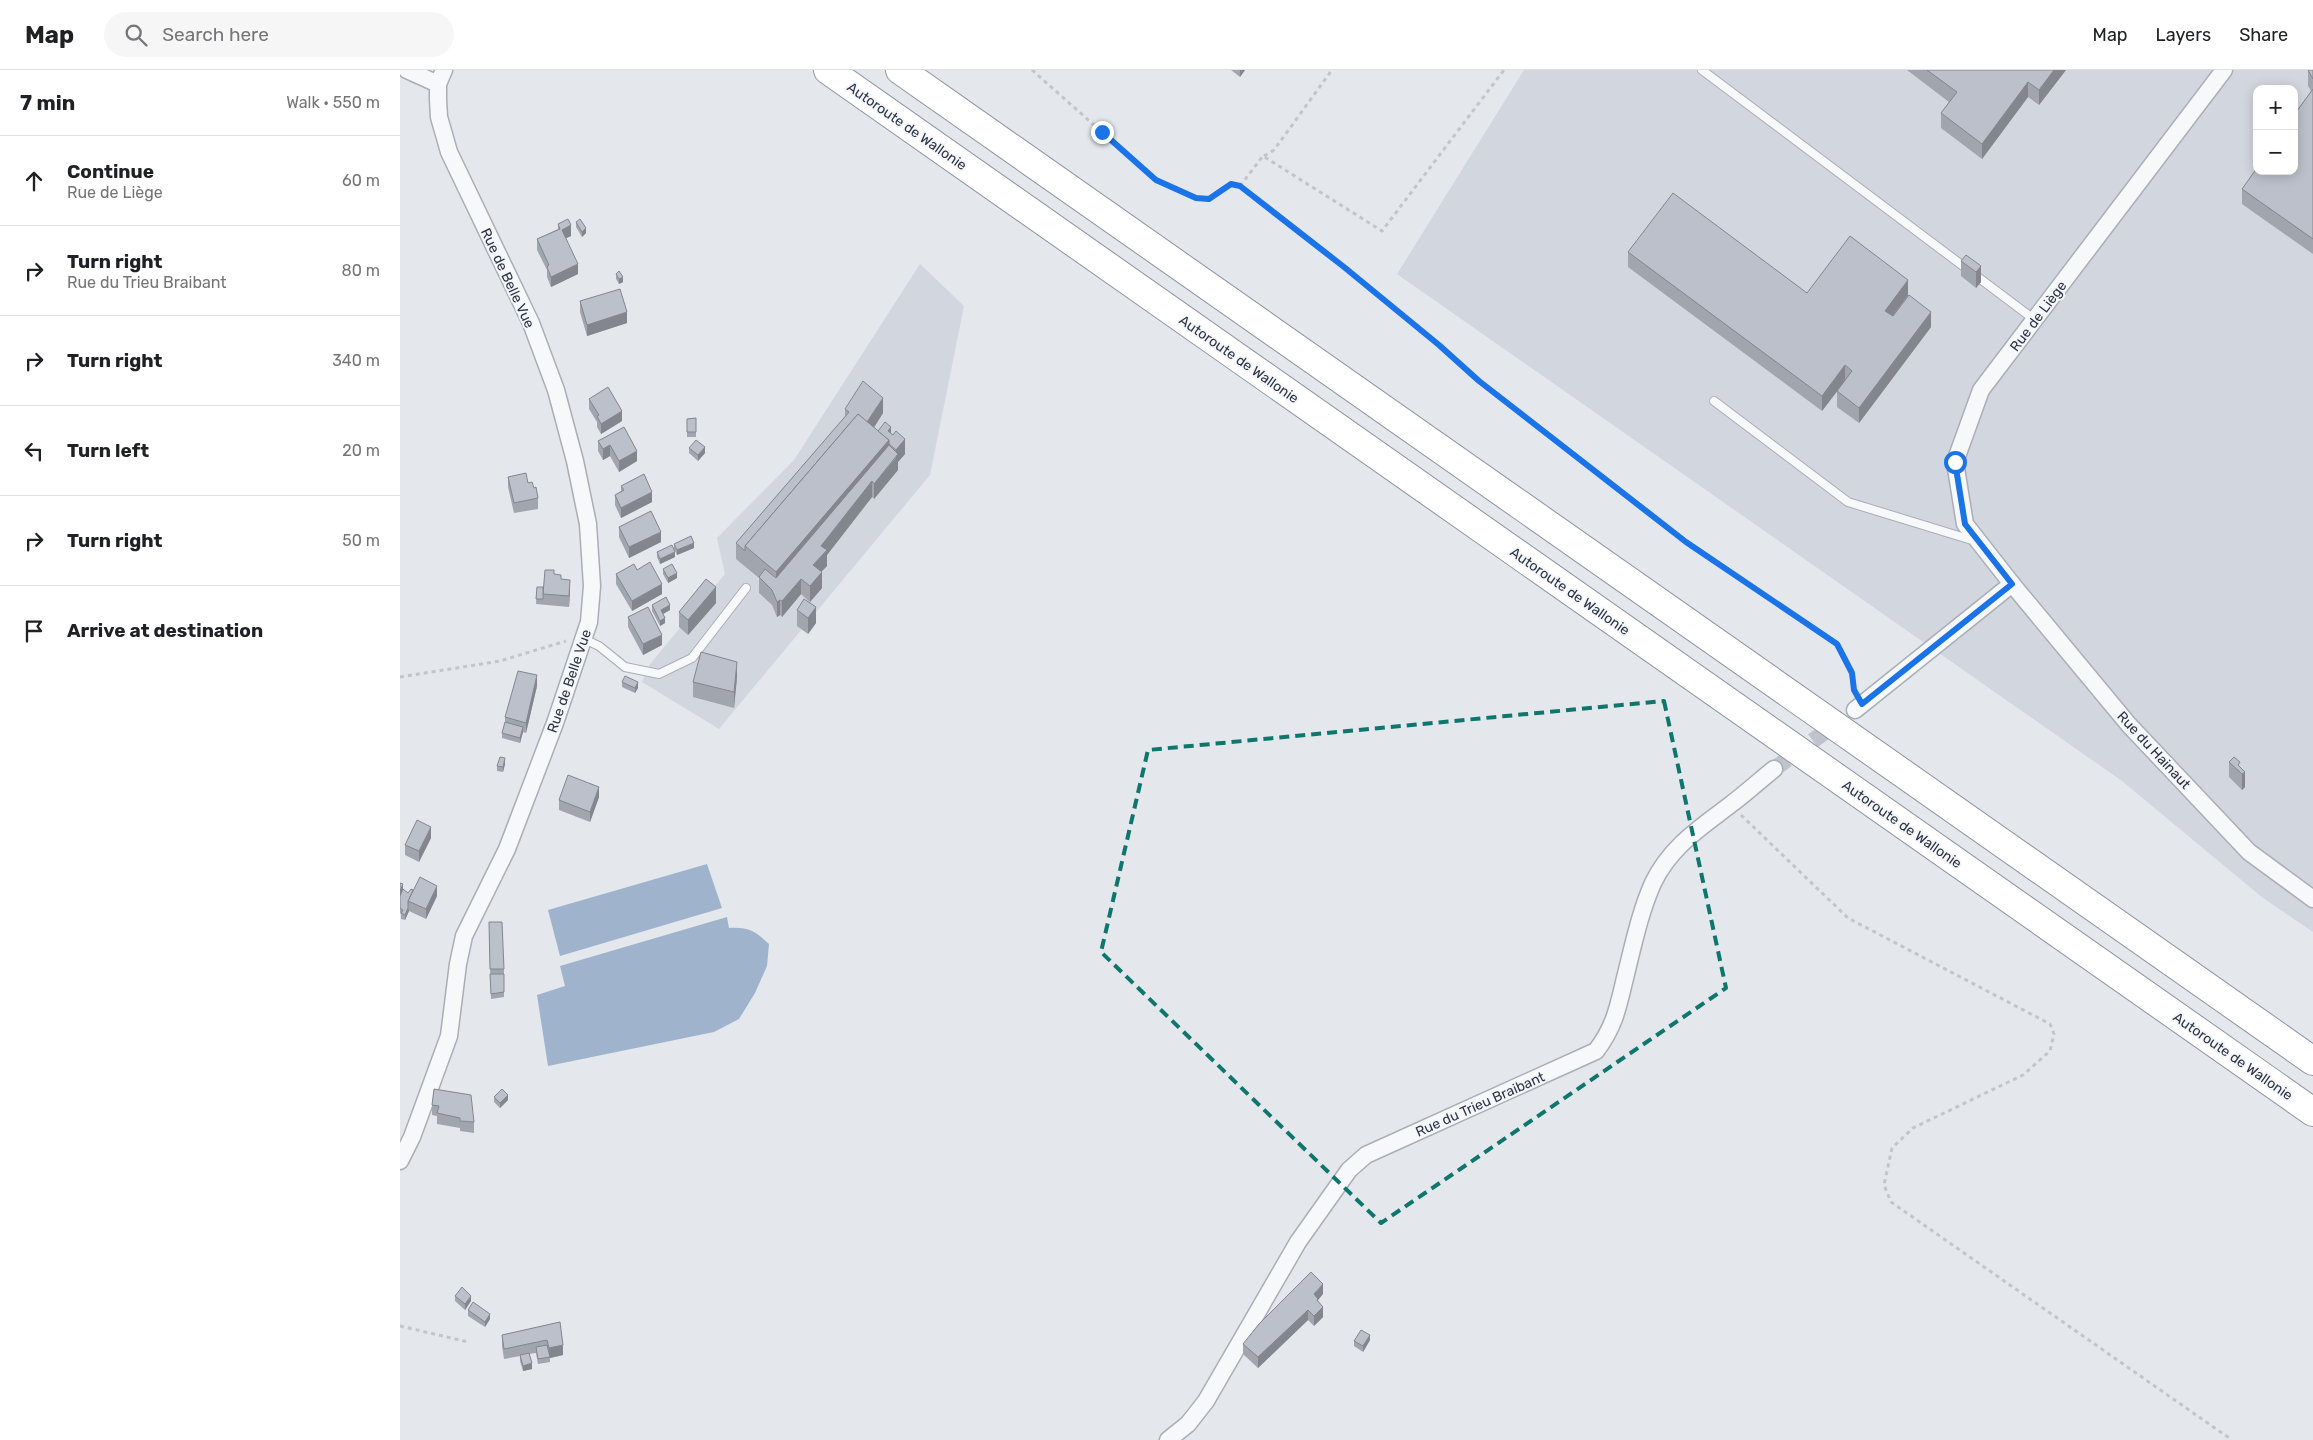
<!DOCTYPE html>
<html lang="en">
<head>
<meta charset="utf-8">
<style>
  body { margin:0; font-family:Rubik,sans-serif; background:#f6f6f6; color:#202124 }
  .controls { position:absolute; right:15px; top:15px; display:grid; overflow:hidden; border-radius:10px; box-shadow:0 2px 12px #0003 }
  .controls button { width:45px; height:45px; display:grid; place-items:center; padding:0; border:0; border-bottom:1px solid #e0e0e0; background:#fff; color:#202124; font:25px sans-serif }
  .stop { position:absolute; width:15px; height:15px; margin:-11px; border:4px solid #1a73e8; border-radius:50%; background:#fff }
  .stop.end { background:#1a73e8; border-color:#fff; box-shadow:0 1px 5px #0008 }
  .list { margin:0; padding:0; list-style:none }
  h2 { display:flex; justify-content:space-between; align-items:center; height:65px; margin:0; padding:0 20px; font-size:21px }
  h2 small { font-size:16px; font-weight:400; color:#757577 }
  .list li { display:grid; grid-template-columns:32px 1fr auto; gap:15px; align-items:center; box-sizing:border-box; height:90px; padding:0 20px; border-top:1px solid #e0e0e0 }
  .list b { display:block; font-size:19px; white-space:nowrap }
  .list p { margin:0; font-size:16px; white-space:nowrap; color:#757577 }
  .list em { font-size:16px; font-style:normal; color:#757577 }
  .icon { flex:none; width:28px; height:28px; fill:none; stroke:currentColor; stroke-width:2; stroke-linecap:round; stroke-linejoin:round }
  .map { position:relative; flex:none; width:1913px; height:1370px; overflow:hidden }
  header { display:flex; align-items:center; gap:30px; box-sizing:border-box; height:70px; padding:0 25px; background:#fff; border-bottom:1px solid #e0e0e0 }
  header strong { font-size:24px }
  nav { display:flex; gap:28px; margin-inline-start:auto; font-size:18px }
  .search { width:350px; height:45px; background:#f6f6f6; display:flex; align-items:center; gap:12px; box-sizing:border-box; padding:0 18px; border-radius:28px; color:#757577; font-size:19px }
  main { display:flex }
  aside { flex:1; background:#fff }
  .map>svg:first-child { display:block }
</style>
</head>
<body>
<header>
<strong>Map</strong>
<div class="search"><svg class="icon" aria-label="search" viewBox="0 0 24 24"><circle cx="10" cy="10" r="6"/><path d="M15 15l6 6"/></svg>Search here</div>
<nav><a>Map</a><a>Layers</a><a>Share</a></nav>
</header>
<main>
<aside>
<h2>7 min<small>Walk · 550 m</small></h2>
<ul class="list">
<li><svg class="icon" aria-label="ahead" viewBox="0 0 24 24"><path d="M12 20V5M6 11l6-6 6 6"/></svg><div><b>Continue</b><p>Rue de Liège</p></div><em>60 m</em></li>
<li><svg class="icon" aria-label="right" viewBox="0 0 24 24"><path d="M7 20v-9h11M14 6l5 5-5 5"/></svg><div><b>Turn right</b><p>Rue du Trieu Braibant</p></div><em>80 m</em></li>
<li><svg class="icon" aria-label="right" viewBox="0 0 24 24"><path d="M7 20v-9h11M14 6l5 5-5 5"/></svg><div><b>Turn right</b></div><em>340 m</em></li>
<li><svg class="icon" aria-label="left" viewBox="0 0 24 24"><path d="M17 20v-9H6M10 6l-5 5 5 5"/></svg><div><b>Turn left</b></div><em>20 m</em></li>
<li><svg class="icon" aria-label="right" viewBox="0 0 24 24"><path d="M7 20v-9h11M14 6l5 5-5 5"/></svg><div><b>Turn right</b></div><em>50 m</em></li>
<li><svg class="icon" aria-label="arrive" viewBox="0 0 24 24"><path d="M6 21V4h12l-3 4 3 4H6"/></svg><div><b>Arrive at destination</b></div></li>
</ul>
</aside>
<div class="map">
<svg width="1913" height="1370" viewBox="0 0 1913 1370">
  <rect width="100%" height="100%" fill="#e4e7ec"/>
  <g fill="#d2d6de" fill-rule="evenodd">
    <path d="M1124,0H1913V862L1863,828L1722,711L997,204ZM1857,19H1894V101H1857Z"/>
    <polygon points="520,194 564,236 530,405 319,659 242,612 250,594 325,504 317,468 394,390"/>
  </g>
  <g fill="#9fb4cc">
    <polygon points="307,794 322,838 160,886 148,840"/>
    <path d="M327,847L329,858C349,857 355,861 369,874L367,896L355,923L339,949L314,962L148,996L137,925L165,916L160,896Z"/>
  </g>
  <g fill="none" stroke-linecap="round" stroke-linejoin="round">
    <polyline stroke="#bfc3cb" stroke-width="16" stroke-dasharray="16 8" stroke-linecap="butt" points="1374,699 1455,640"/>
    <g stroke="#a9aeb7" stroke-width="10">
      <g id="service">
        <polyline points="1302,0 1635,250"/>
        <polyline points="1314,331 1448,432 1575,471"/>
        <polyline points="184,569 199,576 225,597 259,604 292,588 346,518"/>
      </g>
    </g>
    <g stroke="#a9aeb7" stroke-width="19">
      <g id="minor">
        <polyline points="7,0 38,14"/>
        <polyline points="1824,0 1581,320 1555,392 1565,454 1612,514 1729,655 1849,782 1913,829"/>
        <polyline points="1455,640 1612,514"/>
        <polyline points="0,1091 12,1067 49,966 58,894 64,866 107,779 155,653 189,552 192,516 188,454 175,391 156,320 131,253 49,82 39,47 38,30 38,14 44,0"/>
        <path d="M768,1370L788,1354L806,1331L898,1172L949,1100L966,1085L1196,981C1215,956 1218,937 1225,908C1233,876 1240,842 1253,813C1270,777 1300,758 1330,735C1345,724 1359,711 1374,699"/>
      </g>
    </g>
    <g stroke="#8b94a3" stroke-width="30">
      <g id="motorway">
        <polyline points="428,0 1913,1042"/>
        <polyline points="500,0 1913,991"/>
      </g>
    </g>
    <g stroke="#c2c5cb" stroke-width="3" stroke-dasharray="4 4" stroke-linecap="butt">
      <polyline points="632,0 756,110 796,129 809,129 831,114 840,116 944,197 1039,275 1079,311 1286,471 1437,574 1452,603 1454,621"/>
      <polyline points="864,86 874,80 932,0"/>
      <polyline points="840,116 863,86 982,161 1104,0"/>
      <polyline points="0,607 100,591 166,571"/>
      <polyline points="1341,745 1448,848 1650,954 1654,964 1650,981 1623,1005 1513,1058 1492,1078 1484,1115 1491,1132 1832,1370"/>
      <polyline points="0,1256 68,1272"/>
    </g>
    <use href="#service" stroke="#f7f8fa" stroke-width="8"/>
    <use href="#minor" stroke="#f7f8fa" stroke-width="16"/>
    <use href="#motorway" stroke="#fff" stroke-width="28"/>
  </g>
  <g fill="#a1a5ae">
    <polygon points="831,0 845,0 840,7"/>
    <polygon points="1507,0 1666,0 1639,35 1628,27 1582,89 1541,58 1541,43 1549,32"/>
    <polygon points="1908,0 1913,0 1913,184 1842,134 1842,119 1911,21 1908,16"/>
    <polygon points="176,152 186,163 182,167 176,157"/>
    <polygon points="158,154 171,166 166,168 178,204 151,217 147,207 147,200 137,180 137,169 158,159"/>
    <polygon points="1228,182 1407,223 1508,225 1531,257 1459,353 1437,337 1437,321 1422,341 1228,197"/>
    <polygon points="1561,191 1581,196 1581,212 1576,218 1561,206"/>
    <polygon points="216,204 223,212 219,214 216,209"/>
    <polygon points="180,231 227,253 187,266 180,242"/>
    <polygon points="189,329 222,351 201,364 197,357 197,352 189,339"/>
    <polygon points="445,339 483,343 474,358 478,361 491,363 505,384 498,392 498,400 474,429 472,427 427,485 427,496 421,502 422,518 410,532 401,524 382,547 380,545 377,547 372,535 359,523 359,508 336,489 336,473 445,347"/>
    <polygon points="296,348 296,367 287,367 287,349"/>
    <polygon points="224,357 237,391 219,402 210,386 203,390 198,381 198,371"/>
    <polygon points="289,378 305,383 298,391 289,383"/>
    <polygon points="108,407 134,418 138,428 138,439 114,443 108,417"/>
    <polygon points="221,416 252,432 221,448 215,435 215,425 221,421"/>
    <polygon points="219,457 261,472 229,488 219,467"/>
    <polygon points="274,474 294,478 277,485 274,479"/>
    <polygon points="257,482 275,487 260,494 257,487"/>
    <polygon points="263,499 277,508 268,513 263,504"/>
    <polygon points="237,500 262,524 232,541 216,514 216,504"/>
    <polygon points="154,504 161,509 170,520 169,537 136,534 137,517 143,517"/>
    <polygon points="316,533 288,565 279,557 279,542"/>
    <polygon points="252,535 270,540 263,544 265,553 260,556 252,541"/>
    <polygon points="397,540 416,553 408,564 397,556"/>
    <polygon points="228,547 262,575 243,585 228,557"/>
    <polygon points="337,607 334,638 293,627 293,612"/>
    <polygon points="222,612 238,618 235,623 222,617"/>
    <polygon points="137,616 126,663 123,662 120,673 102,668 102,663 105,652 105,647"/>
    <polygon points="1829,692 1840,697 1845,702 1845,717 1842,720 1829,707"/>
    <polygon points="105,694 103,702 97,701 97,696"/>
    <polygon points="199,727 190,752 159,740 159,730"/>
    <polygon points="31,768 19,792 5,785 5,775"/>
    <polygon points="0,813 3,819 8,823 13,820 37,826 26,849 9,841 5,850 1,849 1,844 0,843"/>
    <polygon points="89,862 104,899 104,927 91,929"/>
    <polygon points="34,1019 74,1052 74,1063 60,1061 60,1058 37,1054 37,1046 32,1045 32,1035"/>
    <polygon points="94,1027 108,1030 100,1038 94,1032"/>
    <polygon points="923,1224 918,1230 923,1247 914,1256 908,1250 858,1298 843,1284 843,1274"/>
    <polygon points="55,1226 71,1231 65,1240 55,1231"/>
    <polygon points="68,1240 90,1249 85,1257 68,1246"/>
    <polygon points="160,1252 163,1285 150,1288 150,1292 138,1294 136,1283 129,1284 132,1299 123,1301 120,1291 120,1286 104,1289 102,1276 102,1265"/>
    <polygon points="970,1270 963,1282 954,1276 954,1271"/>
  </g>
  <g fill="#83868d">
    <polygon points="840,0 845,0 840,7"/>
    <polygon points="1654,0 1666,0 1639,35 1639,20"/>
    <polygon points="1628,12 1628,27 1582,89 1582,74"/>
    <polygon points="171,155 171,166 162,170 162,160"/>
    <polygon points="186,158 186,163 182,167 182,162"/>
    <polygon points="178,194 178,204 151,217 151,207"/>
    <polygon points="1581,196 1581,212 1576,218 1576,202"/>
    <polygon points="223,207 223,212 219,214 219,209"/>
    <polygon points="1508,210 1508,225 1485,256 1485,241"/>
    <polygon points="227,242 227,253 187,266 187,255"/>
    <polygon points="1531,242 1531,257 1459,353 1459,338"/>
    <polygon points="1445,295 1445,311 1422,341 1422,326"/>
    <polygon points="483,328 483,343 465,371 465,355"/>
    <polygon points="222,341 222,351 201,364 201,354"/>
    <polygon points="491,357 491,373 489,374 489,391 376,523 376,502"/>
    <polygon points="505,369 505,384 498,392 498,400 474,429 474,414 496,388 496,380"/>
    <polygon points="210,375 210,386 203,390 203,379"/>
    <polygon points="305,377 305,383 298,391 298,385"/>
    <polygon points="237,381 237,391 219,402 219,391"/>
    <polygon points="472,411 472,427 427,485 427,496 413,510 413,495 421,476"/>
    <polygon points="252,422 252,432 221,448 221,438"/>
    <polygon points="261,462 261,472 229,488 229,477"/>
    <polygon points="294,473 294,478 277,485 277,480"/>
    <polygon points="275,482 275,487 260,494 260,489"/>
    <polygon points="422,502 422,518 410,532 410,516"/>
    <polygon points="277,503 277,508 268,513 268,508"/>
    <polygon points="401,509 401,524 382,547 382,531"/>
    <polygon points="170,510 170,520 169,537 169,526"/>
    <polygon points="262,514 262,524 232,541 232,531"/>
    <polygon points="316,517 316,533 288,565 288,550"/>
    <polygon points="380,530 380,545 377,547 377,532"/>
    <polygon points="270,535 270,540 261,545 261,540"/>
    <polygon points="416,537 416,553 408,564 408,548"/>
    <polygon points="265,548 265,553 260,556 260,551"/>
    <polygon points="262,565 262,575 243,585 243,574"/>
    <polygon points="337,592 337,607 334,638 334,622"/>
    <polygon points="137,605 137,616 126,663 126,653"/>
    <polygon points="238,612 238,618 235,623 235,618"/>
    <polygon points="123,657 123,662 120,673 120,668"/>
    <polygon points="105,688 105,694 103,702 103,697"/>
    <polygon points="1845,702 1845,717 1842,720 1842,704"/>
    <polygon points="199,717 199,727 190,752 190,742"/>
    <polygon points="31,757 31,768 19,792 19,781"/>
    <polygon points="3,814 3,825 0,832 0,821"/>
    <polygon points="37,816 37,826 26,849 26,839"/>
    <polygon points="8,838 9,841 5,850 5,845"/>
    <polygon points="108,1025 108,1030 100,1038 100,1033"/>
    <polygon points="923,1214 923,1224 918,1230 918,1239 914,1224"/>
    <polygon points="71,1226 71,1231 65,1240 65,1234"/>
    <polygon points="923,1237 923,1247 914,1256 914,1246"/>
    <polygon points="908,1240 908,1250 858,1298 858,1287"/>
    <polygon points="90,1244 90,1249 85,1257 85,1252"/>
    <polygon points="970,1265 970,1270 963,1282 963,1276"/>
    <polygon points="163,1275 163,1285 150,1288 150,1287 149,1287 149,1278"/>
    <polygon points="132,1293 132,1299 123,1301 123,1296"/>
  </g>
  <g fill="#bbc0ca" stroke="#83868d">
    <polygon points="1527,0 1654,0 1639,20 1628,12 1582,74 1541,43 1557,22"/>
    <polygon points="1908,0 1913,0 1913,9"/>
    <polygon points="1913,19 1913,169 1842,119 1857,98 1857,101 1894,101 1894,45"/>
    <polygon points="1273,123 1407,223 1450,166 1508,210 1485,241 1493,246 1509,225 1531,242 1459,338 1437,321 1452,301 1445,295 1422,326 1228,182"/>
    <polygon points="168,149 171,155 162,160 178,194 151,207 147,197 149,195 137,169 160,159 158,154"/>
    <polygon points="180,149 186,158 182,162 176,152"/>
    <polygon points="1566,185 1581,196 1576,202 1561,191"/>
    <polygon points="219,201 223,207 219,209 216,204"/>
    <polygon points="220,219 227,242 187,255 180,231"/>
    <polygon points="463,311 483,328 467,352 458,344 345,476 345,481 336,473 449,342 445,339"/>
    <polygon points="208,317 222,341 201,354 197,346 199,345 189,329"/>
    <polygon points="458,344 489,370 376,502 345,476"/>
    <polygon points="296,348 296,362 287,362 287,349"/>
    <polygon points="485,352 491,357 488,361 493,365 496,361 505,369 496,380 489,374 489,370 478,361"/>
    <polygon points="224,357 237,381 219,391 210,375 203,379 198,371"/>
    <polygon points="296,370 305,377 298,385 289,378"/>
    <polygon points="489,375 498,384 474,414 472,411 421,476 427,480 413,495 422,502 410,516 401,509 382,531 380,530 377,532 372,520 359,507 365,499 376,508"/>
    <polygon points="126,403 128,413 132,412 134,418 136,417 138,428 114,433 108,407"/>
    <polygon points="244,404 252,422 221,438 215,425 224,420 221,416"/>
    <polygon points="251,441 261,462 229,477 219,457"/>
    <polygon points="291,466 294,473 277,480 274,474"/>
    <polygon points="272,475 275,482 260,489 257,482"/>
    <polygon points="250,492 262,514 232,531 216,504 234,494 237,500"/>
    <polygon points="272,494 277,503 268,508 263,499"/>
    <polygon points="145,500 154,500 154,504 161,505 161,509 170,510 169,526 143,524"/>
    <polygon points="306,509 316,517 288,550 279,542"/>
    <polygon points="137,517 143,517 143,529 136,529"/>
    <polygon points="266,527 270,535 261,540 265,548 260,551 252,535"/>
    <polygon points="404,529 416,537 408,548 397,540"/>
    <polygon points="248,537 262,565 243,574 228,547"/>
    <polygon points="301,582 337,592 334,622 293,612"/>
    <polygon points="118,601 137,605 126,653 105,647"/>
    <polygon points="225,606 238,612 235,618 222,612"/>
    <polygon points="105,652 123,657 120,668 102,663"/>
    <polygon points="100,687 105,688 103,697 97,696"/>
    <polygon points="1834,687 1840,692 1838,695 1845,702 1842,704 1829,692"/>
    <polygon points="168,705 199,717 190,742 159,730"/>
    <polygon points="17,750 31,757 19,781 5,775"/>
    <polygon points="20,807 37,816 26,839 8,831"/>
    <polygon points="0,813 3,814 0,821"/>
    <polygon points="3,819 8,823 11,819 13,820 8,831 8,838 5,845 1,843 3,840 0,838 0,826"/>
    <polygon points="89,852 102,852 104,899 90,899"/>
    <polygon points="90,904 104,904 104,922 91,924"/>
    <polygon points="34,1019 71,1025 74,1052 60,1051 60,1048 37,1043 39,1036 32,1035"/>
    <polygon points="102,1019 108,1025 100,1033 94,1027"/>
    <polygon points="911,1202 923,1214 914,1224 918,1229 917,1230 923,1237 914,1246 908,1240 858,1287 843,1274 859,1254"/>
    <polygon points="62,1217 71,1226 65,1234 55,1226"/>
    <polygon points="73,1232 90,1244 85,1252 68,1240"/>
    <polygon points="160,1252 163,1275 149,1278 147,1270 104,1279 102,1265"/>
    <polygon points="961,1260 970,1265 963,1276 954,1271"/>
    <polygon points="147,1275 150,1287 138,1289 136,1277"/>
    <polygon points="129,1283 132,1293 123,1296 120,1285"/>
  </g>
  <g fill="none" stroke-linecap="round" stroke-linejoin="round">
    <polyline stroke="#1a73e8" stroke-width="6" points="702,62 756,110 796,128 809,129 831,114 840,116 944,197 1039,275 1079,311 1286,472 1437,574 1452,603 1454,620 1462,634 1612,514 1565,454 1555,392"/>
  </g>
  <path fill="none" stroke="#0f766e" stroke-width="4" stroke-dasharray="10 6" stroke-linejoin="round" d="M1264,631L1326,918L981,1153L701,882L748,680Z"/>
  <g text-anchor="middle" stroke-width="4" stroke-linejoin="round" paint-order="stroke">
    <g font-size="14" fill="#2b3445" stroke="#f4f6f9">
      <text transform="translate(507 56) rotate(35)" y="5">Autoroute de Wallonie</text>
      <text transform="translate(108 208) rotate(65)" y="5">Rue de Belle Vue</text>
      <text transform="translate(1638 246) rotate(-53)" y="5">Rue de Liège</text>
      <text transform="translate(839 289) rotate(35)" y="5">Autoroute de Wallonie</text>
      <text transform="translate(1170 521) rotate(35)" y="5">Autoroute de Wallonie</text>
      <text transform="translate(169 611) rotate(-71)" y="5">Rue de Belle Vue</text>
      <text transform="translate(1754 680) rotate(47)" y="5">Rue du Hainaut</text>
      <text transform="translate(1502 754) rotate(35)" y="5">Autoroute de Wallonie</text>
      <text transform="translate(1833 986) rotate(35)" y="5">Autoroute de Wallonie</text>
      <text transform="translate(1080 1034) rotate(-24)" y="5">Rue du Trieu Braibant</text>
    </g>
  </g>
</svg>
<div class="controls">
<button>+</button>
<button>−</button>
</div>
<div class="stop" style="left:1555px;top:392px"></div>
<div class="stop end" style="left:702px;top:62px"></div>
</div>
</main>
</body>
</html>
